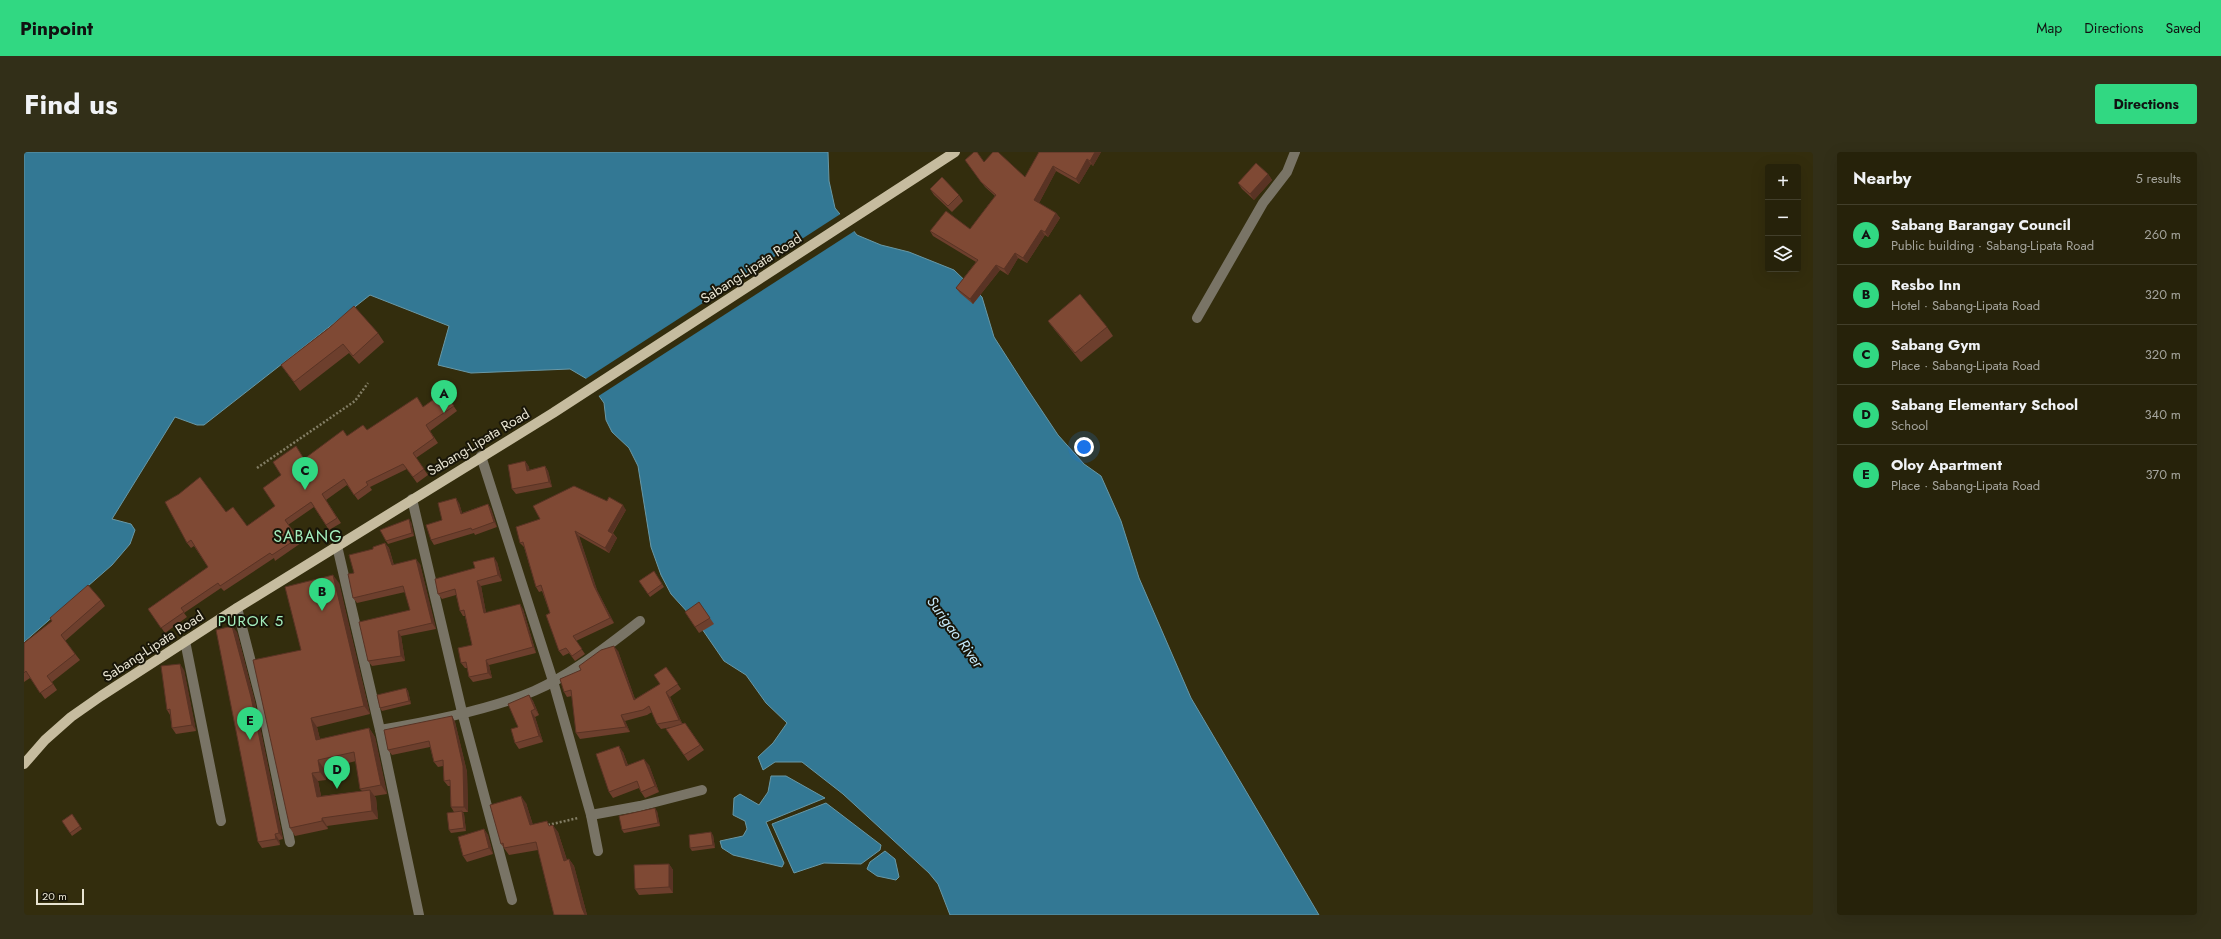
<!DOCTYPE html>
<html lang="en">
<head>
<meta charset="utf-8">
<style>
  body { margin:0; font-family:Jost,sans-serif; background:#322f18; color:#f1f3f6 }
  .controls { position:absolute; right:12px; top:12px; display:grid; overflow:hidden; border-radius:4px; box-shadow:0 4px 16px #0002 }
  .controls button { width:36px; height:36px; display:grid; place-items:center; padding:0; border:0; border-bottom:1px solid #423f2b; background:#26220a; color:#f1f3f6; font:20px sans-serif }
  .scale { position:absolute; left:12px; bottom:10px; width:48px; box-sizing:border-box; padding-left:4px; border:2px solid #e7e3d1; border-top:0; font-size:11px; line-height:14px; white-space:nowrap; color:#e7e3d1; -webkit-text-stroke:3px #181508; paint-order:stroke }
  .you { position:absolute; left:1060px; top:295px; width:14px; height:14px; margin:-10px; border:3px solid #fff; border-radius:50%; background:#1a73e8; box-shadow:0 0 0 6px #1a73e833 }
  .badge { display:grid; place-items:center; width:26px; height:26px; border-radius:50%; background:#31d882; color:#111; font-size:13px; font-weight:700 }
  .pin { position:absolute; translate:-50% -33px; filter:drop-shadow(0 1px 2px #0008) }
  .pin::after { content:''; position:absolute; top:21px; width:14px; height:12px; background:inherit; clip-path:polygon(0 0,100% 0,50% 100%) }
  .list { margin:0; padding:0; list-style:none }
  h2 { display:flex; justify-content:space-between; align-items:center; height:52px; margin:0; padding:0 16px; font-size:17px }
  h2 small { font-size:13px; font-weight:400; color:#a4a49c }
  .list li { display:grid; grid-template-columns:26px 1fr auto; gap:12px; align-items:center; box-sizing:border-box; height:60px; padding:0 16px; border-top:1px solid #423f2b }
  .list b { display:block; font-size:15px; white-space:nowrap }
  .list p { margin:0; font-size:13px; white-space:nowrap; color:#a4a49c }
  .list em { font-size:13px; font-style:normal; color:#a4a49c }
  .icon { flex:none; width:22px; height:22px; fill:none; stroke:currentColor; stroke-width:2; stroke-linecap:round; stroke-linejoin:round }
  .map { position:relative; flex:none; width:1789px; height:763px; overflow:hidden; border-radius:4px }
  header { display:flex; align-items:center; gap:24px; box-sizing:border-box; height:56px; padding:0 20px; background:#31d882; color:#111 }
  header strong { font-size:19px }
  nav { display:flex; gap:22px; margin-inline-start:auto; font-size:14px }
  .intro { display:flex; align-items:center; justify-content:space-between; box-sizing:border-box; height:96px; padding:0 24px }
  h1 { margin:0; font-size:28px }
  .button { padding:10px 18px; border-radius:4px; background:#31d882; color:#111; font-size:14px; font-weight:700 }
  main { display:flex; gap:24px; padding:0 24px }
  aside { flex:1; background:#26220a; border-radius:4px; box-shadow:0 4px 16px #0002 }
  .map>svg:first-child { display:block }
</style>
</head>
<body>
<header>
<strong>Pinpoint</strong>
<nav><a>Map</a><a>Directions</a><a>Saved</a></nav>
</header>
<div class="intro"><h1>Find us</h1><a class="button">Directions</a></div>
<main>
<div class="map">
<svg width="1789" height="763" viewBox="0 0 1789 763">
  <rect width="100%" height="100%" fill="#332d0d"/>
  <g fill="#337894" stroke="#6998a6">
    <polygon points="0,0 804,0 805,29 811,56 833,83 857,93 885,100 930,118 958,145 970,185 1002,235 1034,283 1060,312 1077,324 1097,369 1115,426 1167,546 1295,763 926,763 914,732 905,721 819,642 778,610 751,610 739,618 734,605 749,591 763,571 742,551 722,523 700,509 676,474 647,442 637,423 627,395 614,314 605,296 588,280 582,268 580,251 563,227 546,217 447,221 414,213 425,174 346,143 180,273 173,273 151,265 88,367 107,372 111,378 106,392 88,413 0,490"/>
    <polygon points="747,624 762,624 801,646 742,670 760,711 758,715 709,703 698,696 696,689 719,684 723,677 721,669 709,663 710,646 716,642 735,653 744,640"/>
    <polygon points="802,651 857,693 856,698 837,712 800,711 770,721 748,672"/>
    <polygon points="861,699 871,707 875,725 872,728 853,724 843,717 846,710"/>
  </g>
  <polygon fill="#332d0d" points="818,61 832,78 573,245 560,228"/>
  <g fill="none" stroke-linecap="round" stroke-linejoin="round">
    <g stroke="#837e65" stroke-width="2.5" stroke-dasharray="2 2" stroke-linecap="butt">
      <polyline points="233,316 331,249 344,231"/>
      <polyline points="524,673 554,666"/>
    </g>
    <g stroke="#797466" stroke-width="10">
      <polyline points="1173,166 1239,51 1263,20 1271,0"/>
      <polyline points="457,304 529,529 567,663 574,699"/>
      <polyline points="388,347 438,560 488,748"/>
      <polyline points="313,394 356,578 395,763"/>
      <polyline points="213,456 237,549 266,690"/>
      <polyline points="161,489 197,669"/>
      <path d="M356,578C404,570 466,558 510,539C549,522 583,494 616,469"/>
      <polyline points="567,663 616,654 678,638"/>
    </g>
    <polyline stroke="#c6bc9f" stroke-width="10" points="0,612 21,588 47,565 77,544 213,456 529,261 931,0"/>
  </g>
  <g fill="#6d3f2d" fill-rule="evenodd">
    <polygon points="1015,0 1077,0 1069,14 1067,12 1055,32 1032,19 1015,51 1032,61 1036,66 1024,85 1021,83 1003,111 994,106 984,123 976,118 949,152 936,141 932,136 952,110 909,84 906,79 946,77 971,44 961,35 941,8 960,10 1001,25"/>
    <polygon points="1244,22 1248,28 1230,48 1218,37 1214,31"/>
    <polygon points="906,37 935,43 939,49 928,60 910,43"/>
    <polygon points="1024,169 1083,175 1089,184 1057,210 1030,177"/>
    <polygon points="305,176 354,181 360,190 335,212 325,201 276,239 257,213"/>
    <polygon points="420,240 433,259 406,279 414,291 392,306 404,323 393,331 383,317 346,335 348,338 334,348 323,333 302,348 317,371 305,378 290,355 264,373 277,391 251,409 250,406 200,439 197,436 160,461 163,465 141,481 124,457 184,415 170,394 167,396 163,391 202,360 223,374 251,354 281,307 323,284 343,278 399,255"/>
    <polygon points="501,309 505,315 505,318 521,314 524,319 528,335 492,342 488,337"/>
    <polygon points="583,349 602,358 589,381 593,386 585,401 555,384 573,438 590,471 552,489 561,502 551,509 545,501 539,504 535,499 526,461 518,439 515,440 512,435 500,395 496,391"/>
    <polygon points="435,351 438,361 464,352 467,357 473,375 451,383 450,381 410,393 407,388 418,368"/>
    <polygon points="387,370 390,384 364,392 362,389"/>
    <polygon points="361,391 365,396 370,413 396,412 412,477 377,484 381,509 348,514 344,509 386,458 381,440 333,451 329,446 330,421 349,397"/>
    <polygon points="473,410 478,429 457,434 462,461 499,457 512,501 465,513 468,526 449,530 445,525 443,516 441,516 437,511 448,493 441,464 439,464 436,459 432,443 418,447 414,442 451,416"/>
    <polygon points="630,419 640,435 626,445 615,429"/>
    <path d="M315,431L346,562L293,575L296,587L345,576L351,585L363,642L350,644L352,646L354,667L303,674L304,677L271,684L266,676L277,498ZM332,609L336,637L338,639L297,644L294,629L302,628L300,617Z"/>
    <polygon points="77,448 81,454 41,489 56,508 28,530 33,538 21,547 6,526 0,530 0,491 28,470 26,466"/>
    <polygon points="675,450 690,472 675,481 671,475"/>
    <polygon points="213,480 231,550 259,687 255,688 256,693 238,696 234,690"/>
    <polygon points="594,499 611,547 636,532 642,515 657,537 646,545 658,571 661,571 680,598 664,609 642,577 648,575 637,577 633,572 628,560 623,563 601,569 606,580 556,587 552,581 548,544 543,545 540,540 557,518"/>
    <polygon points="160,518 172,579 152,582 148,576 146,563 143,558"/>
    <polygon points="382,536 384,539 387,552 358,559 356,556"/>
    <polygon points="505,543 509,549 515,563 511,565 519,590 495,597 491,591 494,575"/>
    <polygon points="428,564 431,570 443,620 444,660 439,660 440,662 442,679 427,681 425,678 430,660 427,655 426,634 424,634 420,629 419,614 414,615 410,610 406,595 368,603 364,598"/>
    <polygon points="599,600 604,613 625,613 635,640 621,646 617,640 615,636 589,646 585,640"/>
    <polygon points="502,651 509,673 527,674 534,680 543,708 545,707 550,714 563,763 530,763 514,698 485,703 477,692"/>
    <polygon points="633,659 636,674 600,681 598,678"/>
    <polygon points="48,662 58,677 48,684 38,669"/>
    <polygon points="460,677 464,683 469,702 443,710 439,704"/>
    <polygon points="689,683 691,696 668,699 666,696"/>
    <polygon points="645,712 649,718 649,741 615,743 611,737"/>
  </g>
  <g fill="#593324">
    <polygon points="1071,0 1077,0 1069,14 1066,9"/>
    <polygon points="1063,7 1067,12 1055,32 1052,27"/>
    <polygon points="1029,14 1032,19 1014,53 1010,48"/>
    <polygon points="1244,22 1248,28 1230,48 1226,42"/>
    <polygon points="1032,61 1036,66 1024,85 1021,80"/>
    <polygon points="1017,78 1021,83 1003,111 999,106"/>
    <polygon points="991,101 994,106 984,123 980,117"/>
    <polygon points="972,113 976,118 949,152 946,147"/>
    <polygon points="501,309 505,315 507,324 503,319"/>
    <polygon points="521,314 524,319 528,335 525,330"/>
    <polygon points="432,346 435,351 440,367 437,362"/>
    <polygon points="464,352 467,357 473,375 470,370"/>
    <polygon points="599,353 602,358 587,383 584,379"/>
    <polygon points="385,367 387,370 390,384 388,381"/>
    <polygon points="551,379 555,384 573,438 590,471 586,466 570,434"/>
    <polygon points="589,382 593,386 585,401 581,396"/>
    <polygon points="361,391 365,396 371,418 368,413"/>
    <polygon points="470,405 473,410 478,429 474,423"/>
    <polygon points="392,407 396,412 412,477 408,471"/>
    <polygon points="309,423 315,431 346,562 340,554"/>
    <polygon points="453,429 457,434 463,466 460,461"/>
    <polygon points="496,452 499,457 512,501 509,495"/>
    <polygon points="208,474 213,480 231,550 259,687 255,681"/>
    <polygon points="374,479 377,484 381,509 377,504"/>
    <polygon points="590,494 594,499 613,553 610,548"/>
    <polygon points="462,508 465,513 468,526 464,521"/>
    <polygon points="156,512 160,518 172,579 168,573"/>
    <polygon points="382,536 384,539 387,552 385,549"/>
    <polygon points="642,540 646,545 659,573 655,568"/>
    <polygon points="505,543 509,549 515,563 511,557"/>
    <polygon points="507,559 511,565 519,590 515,584"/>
    <polygon points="597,563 601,569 606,580 602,575"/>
    <polygon points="428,564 431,570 443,620 444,660 440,655"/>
    <polygon points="287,566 293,575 298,596 292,588"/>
    <polygon points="345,576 351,585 363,642 357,633"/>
    <polygon points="595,594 599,600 606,620 602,614"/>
    <polygon points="620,607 625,613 635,640 631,634"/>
    <polygon points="294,608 300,617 302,628 296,620"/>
    <polygon points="288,621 294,629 299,653 293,645"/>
    <polygon points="346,638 352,646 354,667 348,659"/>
    <polygon points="497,644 502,651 511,680 506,673"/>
    <polygon points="631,656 633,659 636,674 634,671"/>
    <polygon points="438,659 440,662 442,679 440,676"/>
    <polygon points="298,666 303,674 304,677 298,669"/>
    <polygon points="529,673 534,680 545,715 540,709"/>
    <polygon points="460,677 464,683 469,702 465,696"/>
    <polygon points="687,680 689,683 691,696 689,693"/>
    <polygon points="251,682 255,688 256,693 252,687"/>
    <polygon points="545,707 550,714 563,763 561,763 558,756"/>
    <polygon points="645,712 649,718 649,741 645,735"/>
  </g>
  <g fill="#7f4934" stroke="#593324">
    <polygon points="950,0 953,0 960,10 969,0 974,0 1001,25 1015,0 1071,0 1066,9 1063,7 1052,27 1029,14 1010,48 1032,61 1021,80 1017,78 999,106 991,101 980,117 972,113 946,147 932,136 954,108 906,79 922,59 946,77 972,43 957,30 941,8"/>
    <polygon points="1232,11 1244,22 1226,42 1214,31"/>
    <polygon points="918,25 935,43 924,54 906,37"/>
    <polygon points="1056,142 1083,175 1051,201 1024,169"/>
    <polygon points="330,154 354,181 329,204 319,192 270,230 257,213 305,176"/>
    <polygon points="420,240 430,254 402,273 410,286 389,301 400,317 389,325 379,312 342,330 344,333 330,343 320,327 298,342 313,366 302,373 287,350 261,368 274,386 248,403 246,401 196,434 194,431 157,456 160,460 137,476 124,457 184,415 167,388 163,391 141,350 155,342 176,325 202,360 209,355 223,374 251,354 239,336 257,323 249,310 272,294 280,307 319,278 323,284 339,273 343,278 393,245 399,255"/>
    <polygon points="501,309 503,319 521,314 525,330 488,337 484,313"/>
    <polygon points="550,334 583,349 585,345 599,353 584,379 589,382 581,396 551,379 570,434 586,466 549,484 558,497 548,504 542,496 535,499 522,463 526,461 517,433 512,435 499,390 496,391 492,375 516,367 509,354"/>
    <polygon points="432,346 437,362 464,352 470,370 448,378 447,376 407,388 402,373 418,368 414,351"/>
    <polygon points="385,367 388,381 362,389 356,378"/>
    <polygon points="361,391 368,413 392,407 408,471 374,479 377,504 344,509 335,470 386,458 379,434 329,446 324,422 330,421 325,403 349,397 349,395"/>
    <polygon points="470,405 474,423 453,429 460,461 496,452 509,495 462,508 464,521 445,525 442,510 437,511 434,496 448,493 440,458 436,459 431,437 414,442 411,427 451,416 449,410"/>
    <polygon points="630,419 638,432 624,442 615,429"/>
    <polygon points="309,423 340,554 287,566 292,588 345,576 357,633 336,637 330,600 294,608 296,620 288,621 293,645 346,638 348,659 298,666 298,669 266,676 229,508 277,498 261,435"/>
    <polygon points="64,433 77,448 37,483 51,502 23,524 29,532 16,541 2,519 0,521 0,491 28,469 26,466"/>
    <polygon points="675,450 686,466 671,475 661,460"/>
    <polygon points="208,474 227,545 255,681 251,682 252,687 234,690 192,478"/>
    <polygon points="590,494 610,548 636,532 630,523 642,515 654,532 642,540 655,568 633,572 625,554 619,558 597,563 602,575 552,581 547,538 540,540 536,527 557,518 555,514 577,498"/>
    <polygon points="156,512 168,573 148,576 146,557 143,558 137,514"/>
    <polygon points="382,536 385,549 356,556 353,543"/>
    <polygon points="505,543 511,557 507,559 515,584 491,591 487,577 494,575 484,552"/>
    <polygon points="428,564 439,614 440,655 427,655 426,628 420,629 419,608 410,610 405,589 364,598 360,578"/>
    <polygon points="661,571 676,593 660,603 642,577"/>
    <polygon points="595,594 602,614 620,607 631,634 617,640 613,629 585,640 572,602"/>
    <polygon points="497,644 506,673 523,669 525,674 529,673 540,709 545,707 558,756 561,763 530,763 512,690 480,696 479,691 477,692 466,653"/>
    <polygon points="631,656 634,671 598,678 595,664"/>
    <polygon points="438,659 440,676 425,678 423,661"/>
    <polygon points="48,662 56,674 46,681 38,669"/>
    <polygon points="460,677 465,696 439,704 434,685"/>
    <polygon points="687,680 689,693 666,696 665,683"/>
    <polygon points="645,712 645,735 611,737 610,713"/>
  </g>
  <g text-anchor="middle" stroke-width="4" stroke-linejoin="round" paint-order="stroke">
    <g font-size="14" fill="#e7e3d1" stroke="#181508">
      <text transform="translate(727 116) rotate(-33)" y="5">Sabang-Lipata Road</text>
      <text transform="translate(454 290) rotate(-31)" y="5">Sabang-Lipata Road</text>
      <text transform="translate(129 494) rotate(-33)" y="5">Sabang-Lipata Road</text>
    </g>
    <g font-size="15" letter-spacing="1" fill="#a4eebd" stroke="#181508">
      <text x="227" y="474">PUROK 5</text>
    </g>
    <g font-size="15" font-style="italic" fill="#c5e9fa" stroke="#181508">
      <text transform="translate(931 480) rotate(54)" y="5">Surigao River</text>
    </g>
    <g font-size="16" letter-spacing="1" fill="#a4eebd" stroke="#181508">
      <text x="284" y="390">SABANG</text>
    </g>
  </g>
</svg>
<div class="controls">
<button>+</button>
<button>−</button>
<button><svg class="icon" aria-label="layers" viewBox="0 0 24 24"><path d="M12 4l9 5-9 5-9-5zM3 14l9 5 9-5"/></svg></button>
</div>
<div class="scale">20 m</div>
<div class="you"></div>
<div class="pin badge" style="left:420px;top:261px">A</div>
<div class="pin badge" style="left:298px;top:459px">B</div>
<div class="pin badge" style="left:281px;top:338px">C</div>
<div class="pin badge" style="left:313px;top:637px">D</div>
<div class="pin badge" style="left:226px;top:588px">E</div>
</div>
<aside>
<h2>Nearby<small>5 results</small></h2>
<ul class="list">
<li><span class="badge">A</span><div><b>Sabang Barangay Council</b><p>Public building · Sabang-Lipata Road</p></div><em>260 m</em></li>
<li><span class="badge">B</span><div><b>Resbo Inn</b><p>Hotel · Sabang-Lipata Road</p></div><em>320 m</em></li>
<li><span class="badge">C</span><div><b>Sabang Gym</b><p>Place · Sabang-Lipata Road</p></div><em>320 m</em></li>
<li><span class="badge">D</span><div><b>Sabang Elementary School</b><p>School</p></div><em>340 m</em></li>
<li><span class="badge">E</span><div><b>Oloy Apartment</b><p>Place · Sabang-Lipata Road</p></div><em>370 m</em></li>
</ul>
</aside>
</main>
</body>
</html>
